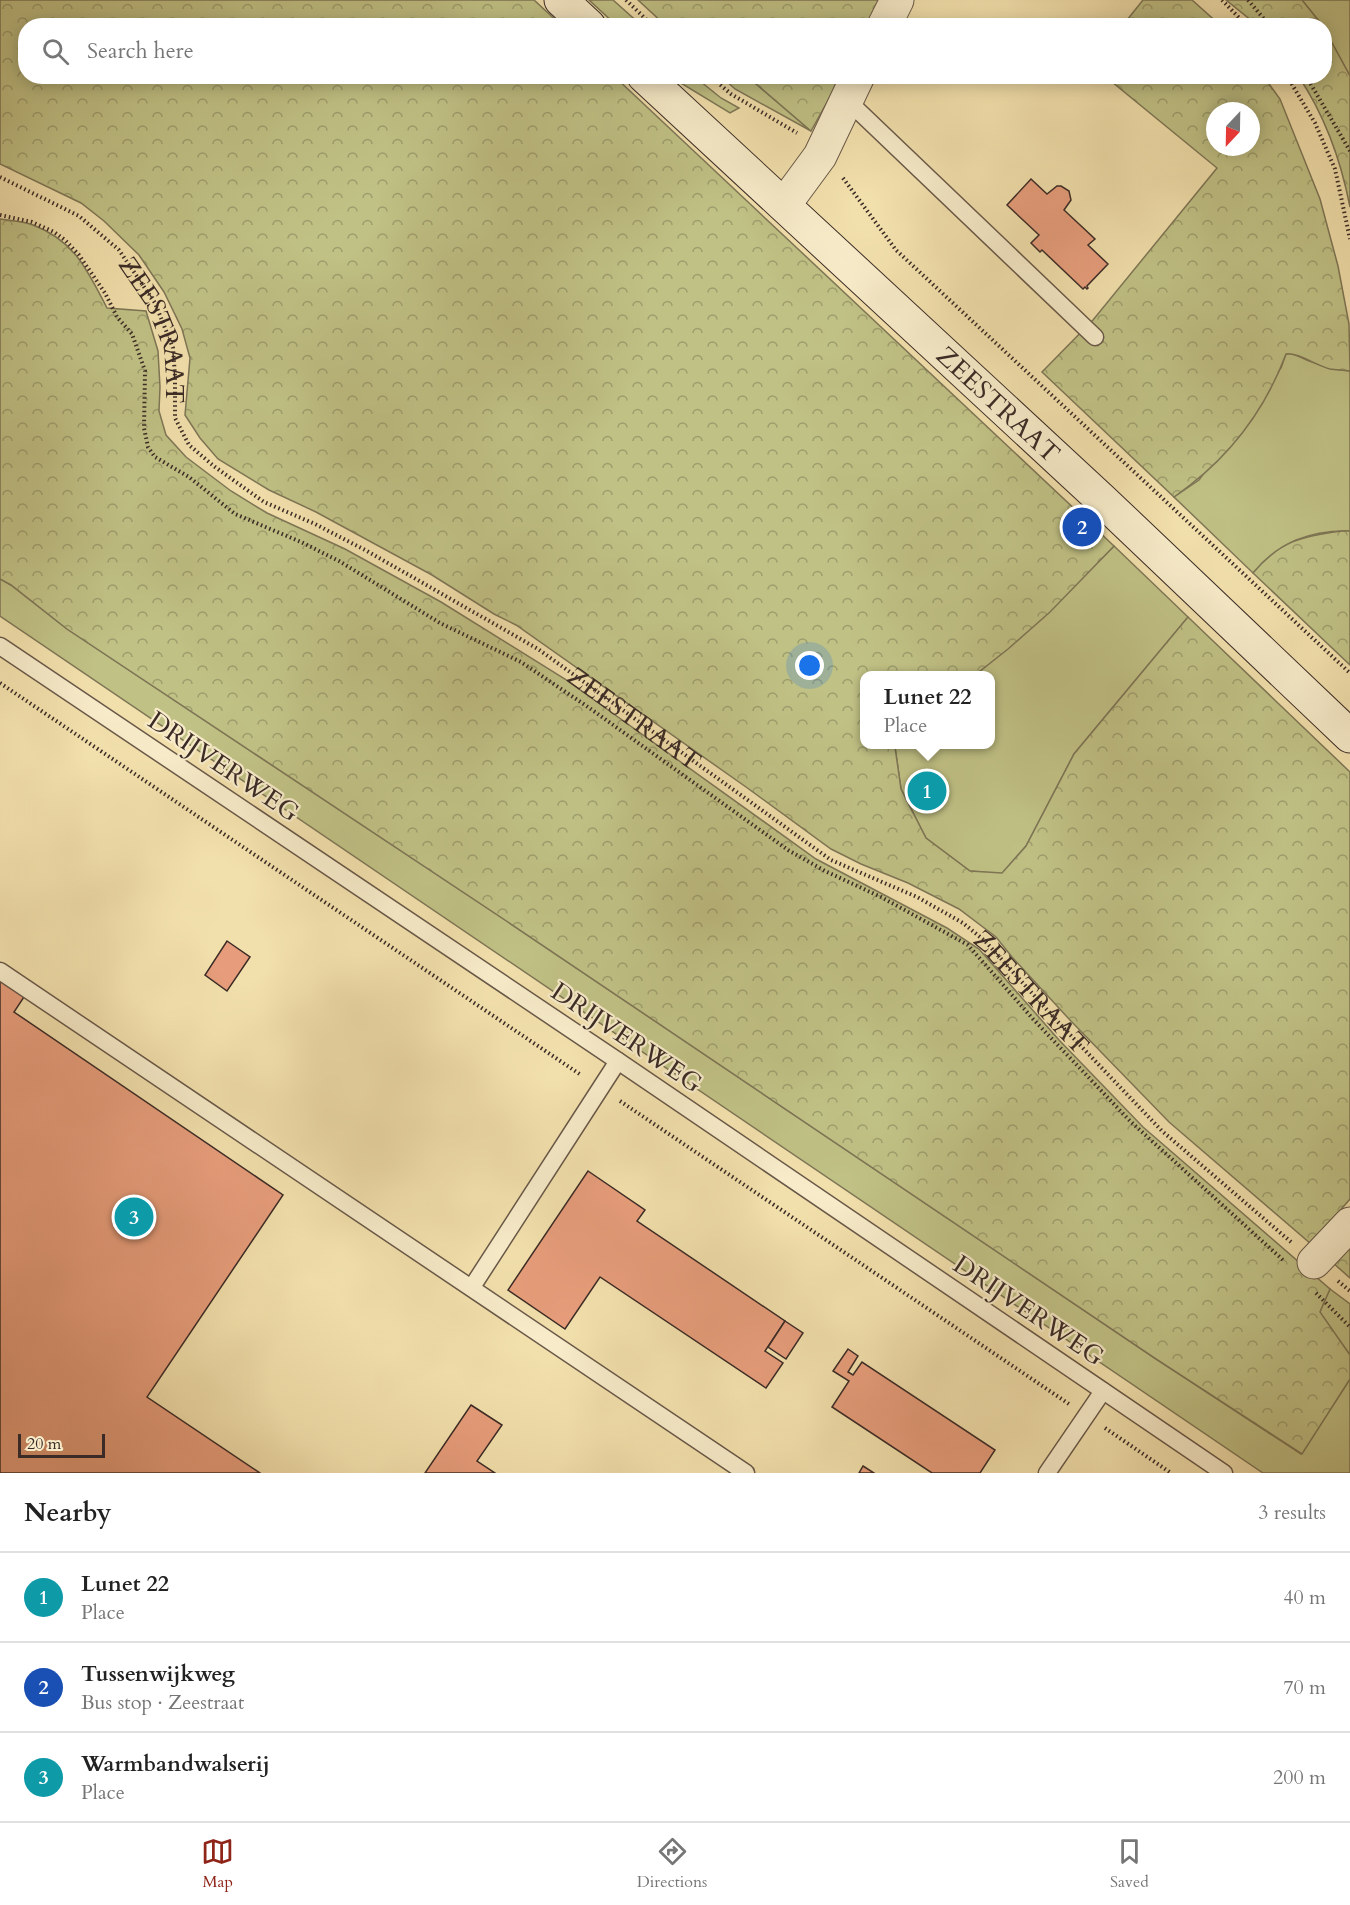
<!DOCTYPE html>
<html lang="en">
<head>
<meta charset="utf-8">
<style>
  body { margin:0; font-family:Cardo,serif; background:#f6f6f6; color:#222 }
  .compass { position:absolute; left:1206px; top:102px; width:54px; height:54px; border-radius:50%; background:#fff; box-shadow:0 3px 15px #0003; rotate:202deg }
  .scale { position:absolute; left:18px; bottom:15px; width:87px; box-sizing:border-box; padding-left:6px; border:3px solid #3b2b26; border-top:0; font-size:16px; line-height:21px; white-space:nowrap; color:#3b2b26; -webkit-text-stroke:4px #f7ebc9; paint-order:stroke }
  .you { position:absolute; left:810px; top:666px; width:21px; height:21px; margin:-15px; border:4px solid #fff; border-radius:50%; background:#1a73e8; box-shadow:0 0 0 9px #1a73e833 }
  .badge { display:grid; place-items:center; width:39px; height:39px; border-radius:50%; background:#8f2418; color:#fff; font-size:20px; font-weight:700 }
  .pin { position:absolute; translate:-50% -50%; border:3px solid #fff; box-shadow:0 2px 6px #0006 }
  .popup { position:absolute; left:860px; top:671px; width:135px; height:78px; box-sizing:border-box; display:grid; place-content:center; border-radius:12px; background:#fff; filter:drop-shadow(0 2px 4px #0005); font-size:20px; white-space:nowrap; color:#767676 }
  .popup b { font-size:22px; color:#222 }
  .popup::after { content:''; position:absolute; left:50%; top:100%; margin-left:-12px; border:12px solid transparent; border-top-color:#fff }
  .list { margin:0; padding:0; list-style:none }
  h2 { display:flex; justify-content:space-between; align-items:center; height:78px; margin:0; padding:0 24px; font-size:26px }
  h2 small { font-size:20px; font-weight:400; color:#767676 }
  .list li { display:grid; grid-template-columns:39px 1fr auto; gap:18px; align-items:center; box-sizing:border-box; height:90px; padding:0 24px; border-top:2px solid #e0e0e0 }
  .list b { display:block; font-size:22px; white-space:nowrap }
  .list p { margin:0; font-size:20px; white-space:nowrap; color:#767676 }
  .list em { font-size:20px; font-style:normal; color:#767676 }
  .icon { flex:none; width:33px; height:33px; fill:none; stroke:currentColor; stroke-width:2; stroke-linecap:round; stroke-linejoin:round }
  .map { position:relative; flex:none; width:1350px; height:1473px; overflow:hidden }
  .search { position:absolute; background:#fff; box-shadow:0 3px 15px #0003; left:18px; right:18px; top:18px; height:66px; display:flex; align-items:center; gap:15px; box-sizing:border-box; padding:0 21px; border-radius:24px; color:#767676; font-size:22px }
  .sheet { height:348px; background:#fff }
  nav { display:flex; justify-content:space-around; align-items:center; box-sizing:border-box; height:84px; border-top:2px solid #e0e0e0; background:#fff; font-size:16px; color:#767676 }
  nav a { display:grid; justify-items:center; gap:3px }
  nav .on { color:#8f2418 }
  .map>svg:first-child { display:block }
</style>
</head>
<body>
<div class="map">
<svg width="1350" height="1473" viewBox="0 0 1350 1473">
  <defs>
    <pattern id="forest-crowns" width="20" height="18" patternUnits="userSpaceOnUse" patternTransform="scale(1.5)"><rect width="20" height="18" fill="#c0c185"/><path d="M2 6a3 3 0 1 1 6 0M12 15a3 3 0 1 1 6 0" fill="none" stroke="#9d9d6d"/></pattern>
  </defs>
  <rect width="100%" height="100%" fill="#f2e0ac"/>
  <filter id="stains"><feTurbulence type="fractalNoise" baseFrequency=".00333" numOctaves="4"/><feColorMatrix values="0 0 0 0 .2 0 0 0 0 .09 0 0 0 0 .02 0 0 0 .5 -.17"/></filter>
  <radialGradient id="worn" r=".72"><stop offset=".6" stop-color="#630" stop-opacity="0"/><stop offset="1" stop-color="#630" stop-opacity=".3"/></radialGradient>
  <g fill="#c0c185" stroke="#7e7656" stroke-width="1.5">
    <polygon points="589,0 613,0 641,25 616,25"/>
    <polygon points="1302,0 1350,0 1350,76 1325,30 1324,26 1322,25"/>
    <polygon points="671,77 695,77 721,98 739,108 730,113"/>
    <polygon points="722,77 748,77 811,131 735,89"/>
    <path d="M1292,353C1311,363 1329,369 1350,371V531C1310,530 1279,542 1253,573L1174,497L1199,480L1281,368L1286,354Z"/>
    <path d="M1114,546L1188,617L1074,754L1026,846L1002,874L970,871L926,838L901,789L895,747L897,744H990V676L975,675C1025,636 1069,592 1114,546Z"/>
    <polygon points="0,579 11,585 67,629 508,922 1156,1359 1301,1454 1350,1379 1350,1473 1263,1473 0,616"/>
    <polygon points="1330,1289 1350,1304 1350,1355 1319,1312"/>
  </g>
  <g fill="url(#forest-crowns)" stroke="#7e7656" stroke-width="1.5" fill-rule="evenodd">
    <polygon points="0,0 534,0 561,25 26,26 26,76 615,77 1114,546 1050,612 1008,649 975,675 864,676 864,744 897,745 895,747 901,789 926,838 970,871 1002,873 1026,846 1074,754 1188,617 1350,772 1350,1199 1311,1244 1169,1122 1069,1019 1012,957 996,937 959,909 908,883 861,864 831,849 746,787 516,625 494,614 432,575 316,512 269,490 218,459 200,438 185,415 190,358 182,329 164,292 139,255 104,221 81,203 0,164"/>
    <polygon points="638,0 882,0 869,26 665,25"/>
    <polygon points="1143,0 1192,0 1220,25 1123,25"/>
    <polygon points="1226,0 1302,0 1322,25 1257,25"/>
    <path d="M1325,30L1350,76V207C1341,161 1325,116 1299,77L1324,76Z"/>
    <polygon points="748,77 841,77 811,131"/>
    <path d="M1106,77H1264L1280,99L1320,199L1338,266L1349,324L1350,371C1343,370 1336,370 1330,369C1317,366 1297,352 1286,354C1264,413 1226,461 1174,497L1042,372L1093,320L1217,168ZM1215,111H1251V147H1215Z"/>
    <path d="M0,219C11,221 23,221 33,225C75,241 87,270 107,308L146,311L158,351L160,387L159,411L166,435L186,457L231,491L267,513L345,549L441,602L565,679L816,859L947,928L979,949L1059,1040L1143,1127L1330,1289L1320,1312L1350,1355V1379L1302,1454L1156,1359L508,922L67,629L11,585L0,579Z"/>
    <path d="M1342,531H1350V665L1253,573C1280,541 1302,536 1342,531Z"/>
    <polygon points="1350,1241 1350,1278 1332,1262"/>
  </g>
  <g fill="#e79d7b" stroke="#3b2b26" stroke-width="1.5">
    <polygon points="1031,179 1047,194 1057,186 1061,186 1069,191 1071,200 1064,210 1095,239 1088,245 1108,264 1087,286 1088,288 1087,289 1085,287 1083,289 1042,250 1040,252 1031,243 1039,235 1007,205"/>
    <polygon points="227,941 250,957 227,991 205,975"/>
    <polygon points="0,980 24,997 14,1012 283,1195 147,1397 260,1473 0,1473"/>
    <polygon points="588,1171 645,1210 637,1221 785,1321 765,1351 783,1363 766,1388 600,1277 565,1329 508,1290"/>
    <polygon points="785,1321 803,1333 786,1359 768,1347"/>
    <polygon points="848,1349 858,1356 848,1372 853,1375 862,1362 995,1450 980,1473 932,1473 832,1407 849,1381 833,1371"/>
    <polygon points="471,1405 502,1425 477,1461 495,1473 425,1473"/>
    <polygon points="863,1466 874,1473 859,1473"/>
  </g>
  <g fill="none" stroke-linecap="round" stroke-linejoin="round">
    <g stroke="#695848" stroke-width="19">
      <g id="service">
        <polyline points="847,100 1095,337"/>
        <polyline points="0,646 618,1061 1224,1473"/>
        <polyline points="0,971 746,1473"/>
        <polyline points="472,1287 618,1061"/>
        <polyline points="1047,1473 1103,1391"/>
      </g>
    </g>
    <g stroke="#695848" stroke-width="35">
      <g id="minor">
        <polyline points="884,26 897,0"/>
        <polyline points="784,205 820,156 858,76"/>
        <polyline points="1314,1262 1350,1224"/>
      </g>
    </g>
    <g stroke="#3b2b26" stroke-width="35">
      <g id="secondary">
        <polyline points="561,0 589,26"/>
        <path id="s2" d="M644,76L1102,500L1350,736"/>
      </g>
    </g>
    <g stroke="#3b2b26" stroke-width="4" stroke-dasharray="1.5 3" stroke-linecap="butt">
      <polyline points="626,0 653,26"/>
      <polyline points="1222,0 1247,26"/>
      <polyline points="1248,0 1270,26"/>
      <polyline points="710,76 731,94 797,133"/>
      <polyline points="1287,76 1315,123 1335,169 1350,239"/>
      <polyline points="1306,76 1350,151"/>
      <path id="s1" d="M0,177L79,216L119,250L155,303L173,348L175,376V418L189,445L215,467L264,502L315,524L367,551L538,649L831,860L917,897L963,923L985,941L1058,1022L1162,1131L1291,1242"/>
      <polyline points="843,178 896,250 1350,673"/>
      <polyline points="0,215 32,222 54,232 65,240 79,255 105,293 117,317 132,334 145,371 144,428 148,447 155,457 189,477 235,514 301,542 339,561 440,623 521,662 588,707 788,850 825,871 881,897 968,945 1033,1019 1131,1122 1283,1260"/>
      <polyline points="0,683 581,1075"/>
      <polyline points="620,1101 1069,1404"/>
      <polyline points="1338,1281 1350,1291"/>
      <polyline points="1316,1293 1350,1327"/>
      <polyline points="1105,1428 1171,1473"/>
    </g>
    <use href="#service" stroke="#f7ebc9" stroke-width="16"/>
    <use href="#minor" stroke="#f7ebc9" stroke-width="33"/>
    <use href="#secondary" stroke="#f7ebc9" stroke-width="33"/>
  </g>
  <g text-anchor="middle" stroke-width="4.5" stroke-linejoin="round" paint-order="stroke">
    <g font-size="26" fill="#3b2b26" stroke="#f7ebc9">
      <text dy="9" stroke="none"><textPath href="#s1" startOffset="230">ZEESTRAAT</textPath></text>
      <text dy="9" stroke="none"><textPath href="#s2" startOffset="483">ZEESTRAAT</textPath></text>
      <text dy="9" stroke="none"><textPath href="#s1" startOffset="878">ZEESTRAAT</textPath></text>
      <text transform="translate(224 766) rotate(34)" y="9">DRIJVERWEG</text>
      <text dy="9" stroke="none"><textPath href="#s1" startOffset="1364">ZEESTRAAT</textPath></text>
      <text transform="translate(627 1037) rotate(34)" y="9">DRIJVERWEG</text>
      <text transform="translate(1029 1310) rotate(34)" y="9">DRIJVERWEG</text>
    </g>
  </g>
  <rect width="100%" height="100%" filter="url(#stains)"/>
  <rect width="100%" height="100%" fill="url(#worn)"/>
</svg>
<svg class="compass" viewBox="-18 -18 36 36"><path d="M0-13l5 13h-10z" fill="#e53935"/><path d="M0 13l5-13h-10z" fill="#767676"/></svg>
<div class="scale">20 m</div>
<div class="you"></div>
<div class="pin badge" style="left:927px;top:791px;background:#0f9aa8">1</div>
<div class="popup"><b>Lunet 22</b>Place</div>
<div class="pin badge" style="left:1082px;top:527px;background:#1a4fb4">2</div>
<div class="pin badge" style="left:134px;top:1217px;background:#0f9aa8">3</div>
<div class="search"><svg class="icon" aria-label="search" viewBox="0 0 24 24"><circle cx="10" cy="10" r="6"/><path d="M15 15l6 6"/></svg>Search here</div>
</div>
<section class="sheet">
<h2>Nearby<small>3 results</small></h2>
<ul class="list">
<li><span class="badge" style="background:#0f9aa8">1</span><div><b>Lunet 22</b><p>Place</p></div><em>40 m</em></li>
<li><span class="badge" style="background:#1a4fb4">2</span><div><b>Tussenwijkweg</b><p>Bus stop · Zeestraat</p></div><em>70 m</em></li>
<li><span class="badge" style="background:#0f9aa8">3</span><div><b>Warmbandwalserij</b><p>Place</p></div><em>200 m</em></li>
</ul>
</section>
<nav>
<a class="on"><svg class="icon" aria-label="map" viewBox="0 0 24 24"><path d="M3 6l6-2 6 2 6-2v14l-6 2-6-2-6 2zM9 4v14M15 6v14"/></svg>Map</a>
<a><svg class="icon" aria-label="directions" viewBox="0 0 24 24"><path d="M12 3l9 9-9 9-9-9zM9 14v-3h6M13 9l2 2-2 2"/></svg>Directions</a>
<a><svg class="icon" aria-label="saved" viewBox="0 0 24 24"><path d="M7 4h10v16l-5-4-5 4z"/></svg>Saved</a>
</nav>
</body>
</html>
